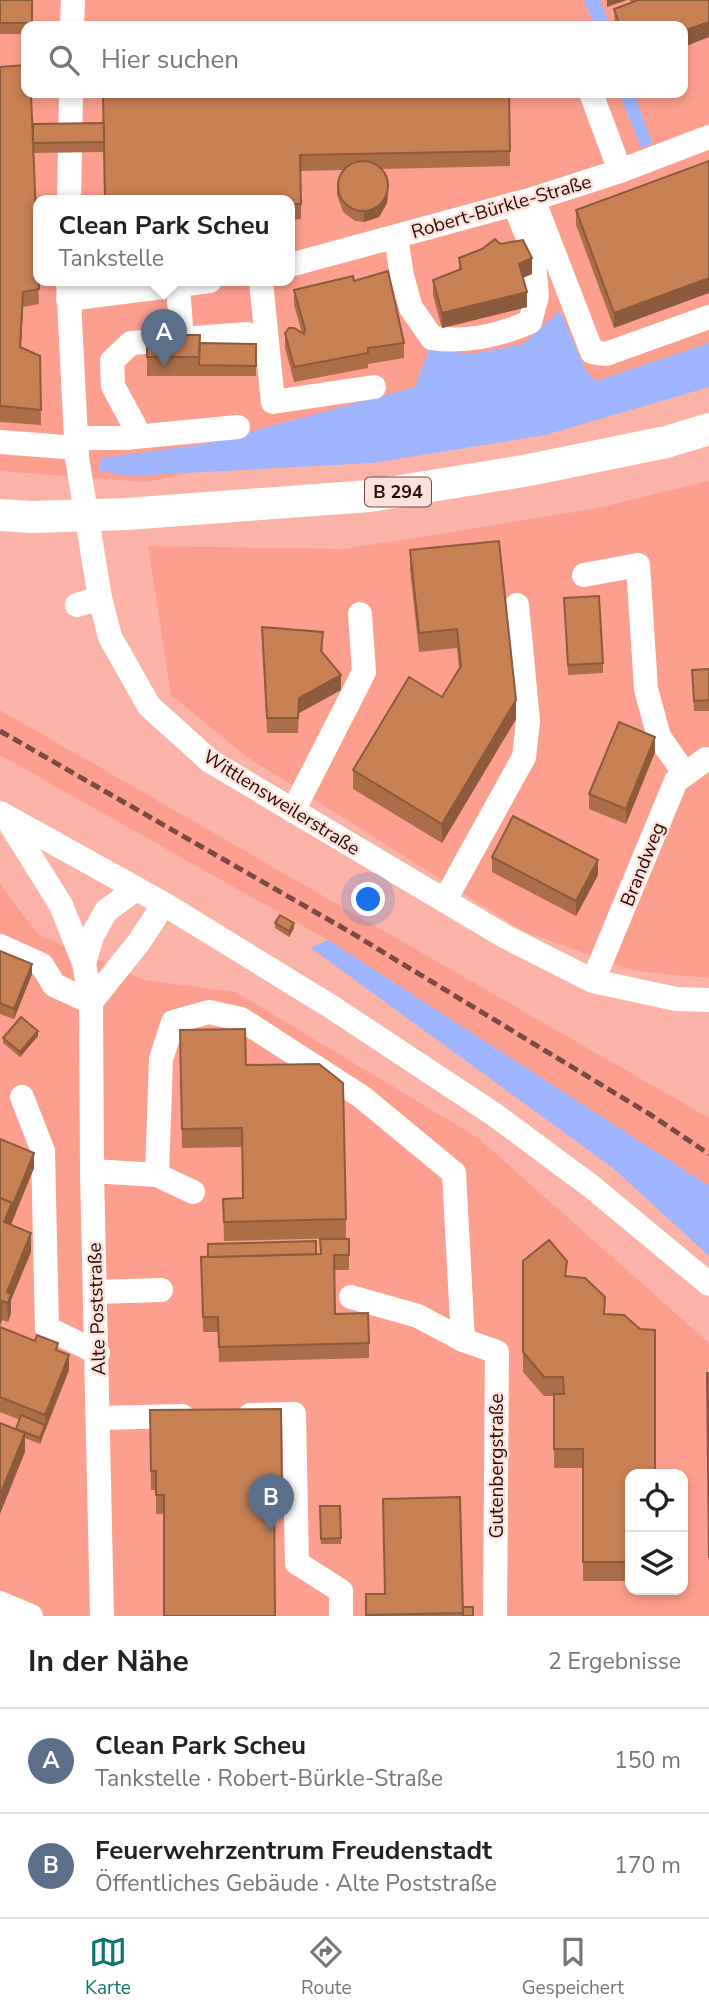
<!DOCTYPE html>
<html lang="de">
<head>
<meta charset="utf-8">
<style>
  body { margin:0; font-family:"Nunito Sans",sans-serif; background:#f6f6f6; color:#222 }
  .controls { position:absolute; right:21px; bottom:21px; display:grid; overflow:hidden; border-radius:14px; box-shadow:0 4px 10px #0003 }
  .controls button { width:63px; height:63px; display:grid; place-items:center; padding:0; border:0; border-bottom:2px solid #e0e0e0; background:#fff; color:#222; font:35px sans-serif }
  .you { position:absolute; left:369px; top:900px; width:24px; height:24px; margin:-18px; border:5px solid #fff; border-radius:50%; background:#1a73e8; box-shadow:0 0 0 10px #1a73e833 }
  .badge { display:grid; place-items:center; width:46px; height:46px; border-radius:50%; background:#0f766e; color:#fff; font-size:23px; font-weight:700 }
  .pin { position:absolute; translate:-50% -58px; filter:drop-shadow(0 2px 4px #0008) }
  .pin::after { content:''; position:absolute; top:37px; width:24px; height:21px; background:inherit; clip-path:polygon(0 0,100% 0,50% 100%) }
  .popup { position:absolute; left:33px; top:195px; width:262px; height:91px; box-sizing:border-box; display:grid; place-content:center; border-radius:14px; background:#fff; filter:drop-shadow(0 2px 5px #0005); font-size:23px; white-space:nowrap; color:#767676 }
  .popup b { font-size:26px; color:#222 }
  .popup::after { content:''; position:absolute; left:50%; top:100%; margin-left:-14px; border:14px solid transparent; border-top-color:#fff }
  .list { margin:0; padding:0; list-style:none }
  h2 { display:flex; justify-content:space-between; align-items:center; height:91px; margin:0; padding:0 28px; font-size:30px }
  h2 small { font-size:23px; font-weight:400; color:#767676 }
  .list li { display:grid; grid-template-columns:46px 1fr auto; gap:21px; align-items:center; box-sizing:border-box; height:105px; padding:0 28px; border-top:2px solid #e0e0e0 }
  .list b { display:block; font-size:26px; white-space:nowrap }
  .list p { margin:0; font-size:23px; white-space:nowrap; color:#767676 }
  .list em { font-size:23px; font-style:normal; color:#767676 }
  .icon { flex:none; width:38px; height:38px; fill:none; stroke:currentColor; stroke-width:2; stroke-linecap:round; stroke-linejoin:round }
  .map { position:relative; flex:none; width:709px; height:1616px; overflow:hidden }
  .search { position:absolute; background:#fff; box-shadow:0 4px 10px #0003; left:21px; right:21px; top:21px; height:77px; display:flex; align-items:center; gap:18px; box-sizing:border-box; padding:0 24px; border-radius:14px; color:#767676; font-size:26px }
  .sheet { height:301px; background:#fff }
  nav { display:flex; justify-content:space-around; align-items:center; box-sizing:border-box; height:98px; border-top:2px solid #e0e0e0; background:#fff; font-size:19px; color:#767676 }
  nav a { display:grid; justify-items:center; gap:4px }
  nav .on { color:#0f766e }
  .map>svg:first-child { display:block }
</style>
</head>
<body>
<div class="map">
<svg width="709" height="1616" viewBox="0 0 709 1616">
  <rect width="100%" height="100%" fill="#fab3a6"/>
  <g fill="#fd9f8e" fill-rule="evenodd">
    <path d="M0,0H709V343L543,399L146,482L0,471ZM26,26H683V93H26ZM38,201H290V281H38Z"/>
    <polygon points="709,481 709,978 634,971 523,931 247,757 171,695 148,546 345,549 593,509"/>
    <polygon points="0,710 709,1118 709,1186 328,940 0,755"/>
    <path d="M0,884L39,935L144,980L236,992L478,1138L709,1343V1616H0ZM630,1474H683V1590H630Z"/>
  </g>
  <g fill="#9fb5ff">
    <polygon points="584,0 600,0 610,26 594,26"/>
    <polygon points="619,93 634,93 652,143 641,148"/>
    <polygon points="560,310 585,369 596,381 709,343 709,387 545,435 372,463 127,476 98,470 101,458 205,444 415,387 429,349 472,354 523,344"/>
    <polygon points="328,940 709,1186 709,1256 613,1168 311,948"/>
  </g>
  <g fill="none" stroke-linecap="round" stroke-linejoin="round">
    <g stroke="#fff" stroke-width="24">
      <polyline points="72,26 73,0"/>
      <polyline points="591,93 620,171"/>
      <polyline points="533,199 592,352 606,354 709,317"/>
      <polyline points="69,201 71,93"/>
      <path d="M396,237L402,276L411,308L432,338C467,343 498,336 530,322L537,296L533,250L514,204"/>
      <polyline points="290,265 533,199 620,171 709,137"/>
      <polyline points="68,281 77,458 100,598 110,637 149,706 210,761 504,936 593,981 676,999 709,1000"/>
      <polyline points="261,281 273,402 374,387"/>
      <polyline points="178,287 182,339"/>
      <polyline points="68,299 210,281"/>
      <polyline points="140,436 113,386 112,361 131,343 247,334"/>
      <polyline points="76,438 125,438 238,427"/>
      <polyline points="0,442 77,448"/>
      <polyline points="584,575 638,565 646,689 659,737 685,774"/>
      <polyline points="77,605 100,598"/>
      <polyline points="293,811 364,672 360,614"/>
      <polyline points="0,813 164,904 330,1006 495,1115 592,1187 709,1284"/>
      <polyline points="6,817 61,905 84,963 91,1002 92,1171 102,1616"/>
      <polyline points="445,900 524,757 528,721 517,605"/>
      <polyline points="0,946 42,965 54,985 91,1002"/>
      <polyline points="84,963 92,936 106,911 136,889"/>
      <polyline points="593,981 676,781 706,759"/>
      <polyline points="91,1002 139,942 164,904"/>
      <polyline points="22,1097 43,1151 47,1328 98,1353"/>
      <polyline points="92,1171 157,1175"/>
      <polyline points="193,1192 157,1175 161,1059 173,1022 209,1012 241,1019 362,1097 454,1173 463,1340"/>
      <polyline points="95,1292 161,1290"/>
      <polyline points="351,1297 418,1316 463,1340 497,1352 495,1616"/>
      <polyline points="250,1415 294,1414 297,1563 341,1591 341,1616"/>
      <polyline points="99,1418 182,1416"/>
      <polyline points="0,1603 31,1616"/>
    </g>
    <polyline stroke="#fff" stroke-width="32" points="0,515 31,517 126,514 370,496 529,470 666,442 709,429"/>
    <polyline stroke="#794b43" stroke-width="5" stroke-dasharray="10 5" stroke-linecap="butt" points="0,731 350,932 651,1115 709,1154"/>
  </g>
  <g fill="#ac6e49">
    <polygon points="0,0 33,0 32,26 26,26 26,34 0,34"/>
    <polygon points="630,0 709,0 709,37 683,47 683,26 615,26 614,9 631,3"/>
    <polygon points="0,67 33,143 103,123 509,93 510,166 382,169 388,195 387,203 379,217 364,222 355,221 343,212 337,195 337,185 343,170 301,171 301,219 290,220 290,201 104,152 33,153 39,304 23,307 21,348 40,356 41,425 0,422"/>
    <polygon points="709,161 614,328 576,225 576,210"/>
    <polygon points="459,258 532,274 523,278 527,307 442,328 433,295 433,280 459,270"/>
    <polygon points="354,281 404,343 404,358 368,364 368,368 294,382 285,348 285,333 302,333 294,305 294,290"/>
    <polygon points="147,335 200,343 256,344 256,376 147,376"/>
    <polygon points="410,550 516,719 442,843 353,789 353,770 442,697 459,669 457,648 419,652 410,569"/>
    <polygon points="564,598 603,663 603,673 568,675"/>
    <polygon points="262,627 323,647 322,653 341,690 299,713 298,733 267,733"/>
    <polygon points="709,669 709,711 694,711 692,670"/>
    <polygon points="655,752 626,824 589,809 589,794"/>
    <polygon points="492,857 598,875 576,916 492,872"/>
    <polygon points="275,923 294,928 289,937 275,928"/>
    <polygon points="0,951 32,974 14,1019 0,1014"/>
    <polygon points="180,1030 246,1065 346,1219 346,1238 224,1241 223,1199 243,1198 242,1147 182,1148"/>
    <polygon points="38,1036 20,1057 3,1043 3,1038"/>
    <polygon points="0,1139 34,1168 11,1225 31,1252 11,1300 11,1313 8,1322 2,1320"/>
    <polygon points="316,1254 349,1255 349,1270 334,1270 335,1314 369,1343 369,1358 219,1362 218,1332 203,1332 201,1257"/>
    <polygon points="523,1261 567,1276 605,1314 630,1474 630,1581 583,1581 583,1468 554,1468 554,1396 544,1396 523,1372"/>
    <polygon points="0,1327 58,1351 69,1370 40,1444 25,1438 25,1452 16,1430 20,1420 0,1412"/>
    <polygon points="281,1409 282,1512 156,1514 156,1490 151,1490 150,1410"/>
    <polygon points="320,1506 340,1506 341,1544 321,1544"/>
    <polygon points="366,1594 463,1607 473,1616 366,1616"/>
  </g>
  <g fill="#8c5a3c">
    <polygon points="607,0 627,0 607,7"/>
    <polygon points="709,22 709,37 683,47 683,31"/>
    <polygon points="388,184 387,203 379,217 364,222 364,211"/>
    <polygon points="532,258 532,274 519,279 519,264"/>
    <polygon points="709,278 709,293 614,328 614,313"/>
    <polygon points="23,292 23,307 20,362 20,347"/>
    <polygon points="527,292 527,307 442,328 442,313"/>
    <polygon points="341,675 341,690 299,713 299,698"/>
    <polygon points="516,700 516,719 442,843 442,824"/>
    <polygon points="655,737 655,752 626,824 626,809"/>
    <polygon points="598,860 598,875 576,916 576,901"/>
    <polygon points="294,923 294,928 289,937 289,931"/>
    <polygon points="32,964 32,974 14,1019 14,1009"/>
    <polygon points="38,1031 38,1036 20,1057 20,1052"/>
    <polygon points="34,1153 34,1168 4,1241 4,1222"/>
    <polygon points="31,1233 31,1252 11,1300 11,1313 8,1322 7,1292"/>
    <polygon points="2,1301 2,1320 0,1326 0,1307"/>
    <polygon points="69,1355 69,1370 45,1430 45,1415"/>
    <polygon points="45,1425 45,1430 40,1444 40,1438"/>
    <polygon points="25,1433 25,1452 0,1514 0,1495"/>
  </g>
  <g fill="#c88055" stroke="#8c5a3c" stroke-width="2">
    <rect x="0" y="0" width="32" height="23"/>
    <polygon points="636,0 709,0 709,22 683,31 683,26 620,26 614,9 636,1"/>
    <polygon points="26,65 26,93 31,93 39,289 23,292 20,347 40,356 41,410 0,406 0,67"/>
    <polygon points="103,93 509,93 510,151 300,155 301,204 290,204 290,201 105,201"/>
    <polygon points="104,123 104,142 33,143 33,124"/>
    <circle cx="363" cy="186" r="25"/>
    <polygon points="709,161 709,278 614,313 576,210"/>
    <polygon points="495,239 500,244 523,240 532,258 519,264 527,292 442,313 433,280 461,269 459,258 482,249"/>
    <polygon points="388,271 404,343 368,348 368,353 294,367 285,333 289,328 294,328 304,334 305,329 294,290 353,276 354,281"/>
    <polygon points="147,335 200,335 199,357 147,357"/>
    <polygon points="200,343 256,344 256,366 199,365"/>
    <polygon points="499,541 516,700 442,824 353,770 409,677 442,697 461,666 457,629 419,633 410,550"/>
    <polygon points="599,596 603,663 568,665 564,598"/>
    <polygon points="262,627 323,632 321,651 341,675 299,698 298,718 267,718"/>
    <polygon points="709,669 709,700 694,701 692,670"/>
    <polygon points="619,722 655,737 626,809 589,794"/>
    <polygon points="513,816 598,860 576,901 492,857"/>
    <polygon points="280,915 294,923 289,931 275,923"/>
    <polygon points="0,951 32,964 14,1009 0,1003"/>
    <polygon points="21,1017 38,1031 20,1052 3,1038"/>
    <polygon points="245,1029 246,1065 319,1064 343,1083 346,1219 224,1222 223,1199 243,1198 242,1128 182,1129 180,1030"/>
    <polygon points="0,1139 34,1153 12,1207 12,1203 0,1198"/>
    <polygon points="0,1198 12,1203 4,1222 31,1233 7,1292 11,1294 8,1303 2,1301 0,1307"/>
    <polygon points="320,1239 349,1239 349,1255 334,1255 335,1314 368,1313 369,1343 219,1347 218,1317 203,1317 201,1257 321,1254"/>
    <polygon points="549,1240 567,1261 565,1276 585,1278 605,1297 604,1314 624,1315 640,1329 655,1330 655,1474 630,1474 630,1562 583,1562 583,1449 554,1449 554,1394 564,1394 563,1377 544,1377 523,1352 523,1261"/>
    <polygon points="316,1241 316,1254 208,1257 208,1244"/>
    <polygon points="0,1327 35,1341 37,1335 58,1343 56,1350 69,1355 45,1415 0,1397"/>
    <polygon points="707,1373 709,1373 709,1558"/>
    <polygon points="281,1409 282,1493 274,1493 275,1616 164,1616 164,1495 156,1495 156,1471 151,1471 150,1410"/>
    <polygon points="21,1415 45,1425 40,1438 16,1429"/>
    <polygon points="0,1423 25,1433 0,1495"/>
    <polygon points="460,1497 463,1613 366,1615 366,1594 385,1594 383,1499"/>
    <polygon points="320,1506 340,1506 341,1538 321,1539"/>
    <rect x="463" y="1607" width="10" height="9"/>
  </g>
  <g text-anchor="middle" stroke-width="5" stroke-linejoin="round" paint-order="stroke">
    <rect fill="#fde1db" stroke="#694b47" stroke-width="2" x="365" y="477.5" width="66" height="29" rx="5"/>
    <g font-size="18" font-weight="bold" fill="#2a0b07">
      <text x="398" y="498">B 294</text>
    </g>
    <g font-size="19" fill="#2a0b07" stroke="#fde1db">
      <text transform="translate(501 206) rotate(-16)" y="7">Robert-Bürkle-Straße</text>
      <text transform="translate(282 802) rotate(32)" y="7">Wittlensweilerstraße</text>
      <text transform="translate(642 864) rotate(-68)" y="7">Brandweg</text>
      <text transform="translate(96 1309) rotate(-92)" y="7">Alte Poststraße</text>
      <text transform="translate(496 1466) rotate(-90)" y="7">Gutenbergstraße</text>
    </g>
  </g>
</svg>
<div class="controls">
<button><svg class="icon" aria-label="locate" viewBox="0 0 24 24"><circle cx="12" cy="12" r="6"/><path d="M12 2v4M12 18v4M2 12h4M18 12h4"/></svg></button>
<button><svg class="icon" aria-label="layers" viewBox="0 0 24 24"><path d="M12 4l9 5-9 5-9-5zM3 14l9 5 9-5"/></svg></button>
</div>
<div class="you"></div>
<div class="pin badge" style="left:164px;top:367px;background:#5c6f8a">A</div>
<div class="popup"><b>Clean Park Scheu</b>Tankstelle</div>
<div class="pin badge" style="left:271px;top:1532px;background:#5c6f8a">B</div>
<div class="search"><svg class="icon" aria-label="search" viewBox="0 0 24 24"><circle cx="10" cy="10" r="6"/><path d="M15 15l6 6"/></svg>Hier suchen</div>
</div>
<section class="sheet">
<h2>In der Nähe<small>2 Ergebnisse</small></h2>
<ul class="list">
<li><span class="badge" style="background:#5c6f8a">A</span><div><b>Clean Park Scheu</b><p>Tankstelle · Robert-Bürkle-Straße</p></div><em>150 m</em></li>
<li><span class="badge" style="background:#5c6f8a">B</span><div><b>Feuerwehrzentrum Freudenstadt</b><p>Öffentliches Gebäude · Alte Poststraße</p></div><em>170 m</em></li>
</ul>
</section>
<nav>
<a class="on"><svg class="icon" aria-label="map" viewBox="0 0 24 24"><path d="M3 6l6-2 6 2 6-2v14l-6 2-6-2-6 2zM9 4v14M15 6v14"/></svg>Karte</a>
<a><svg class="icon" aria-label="directions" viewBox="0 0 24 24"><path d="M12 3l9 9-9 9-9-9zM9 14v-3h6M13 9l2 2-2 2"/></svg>Route</a>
<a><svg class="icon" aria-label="saved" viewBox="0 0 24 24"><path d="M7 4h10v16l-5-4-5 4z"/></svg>Gespeichert</a>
</nav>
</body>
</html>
